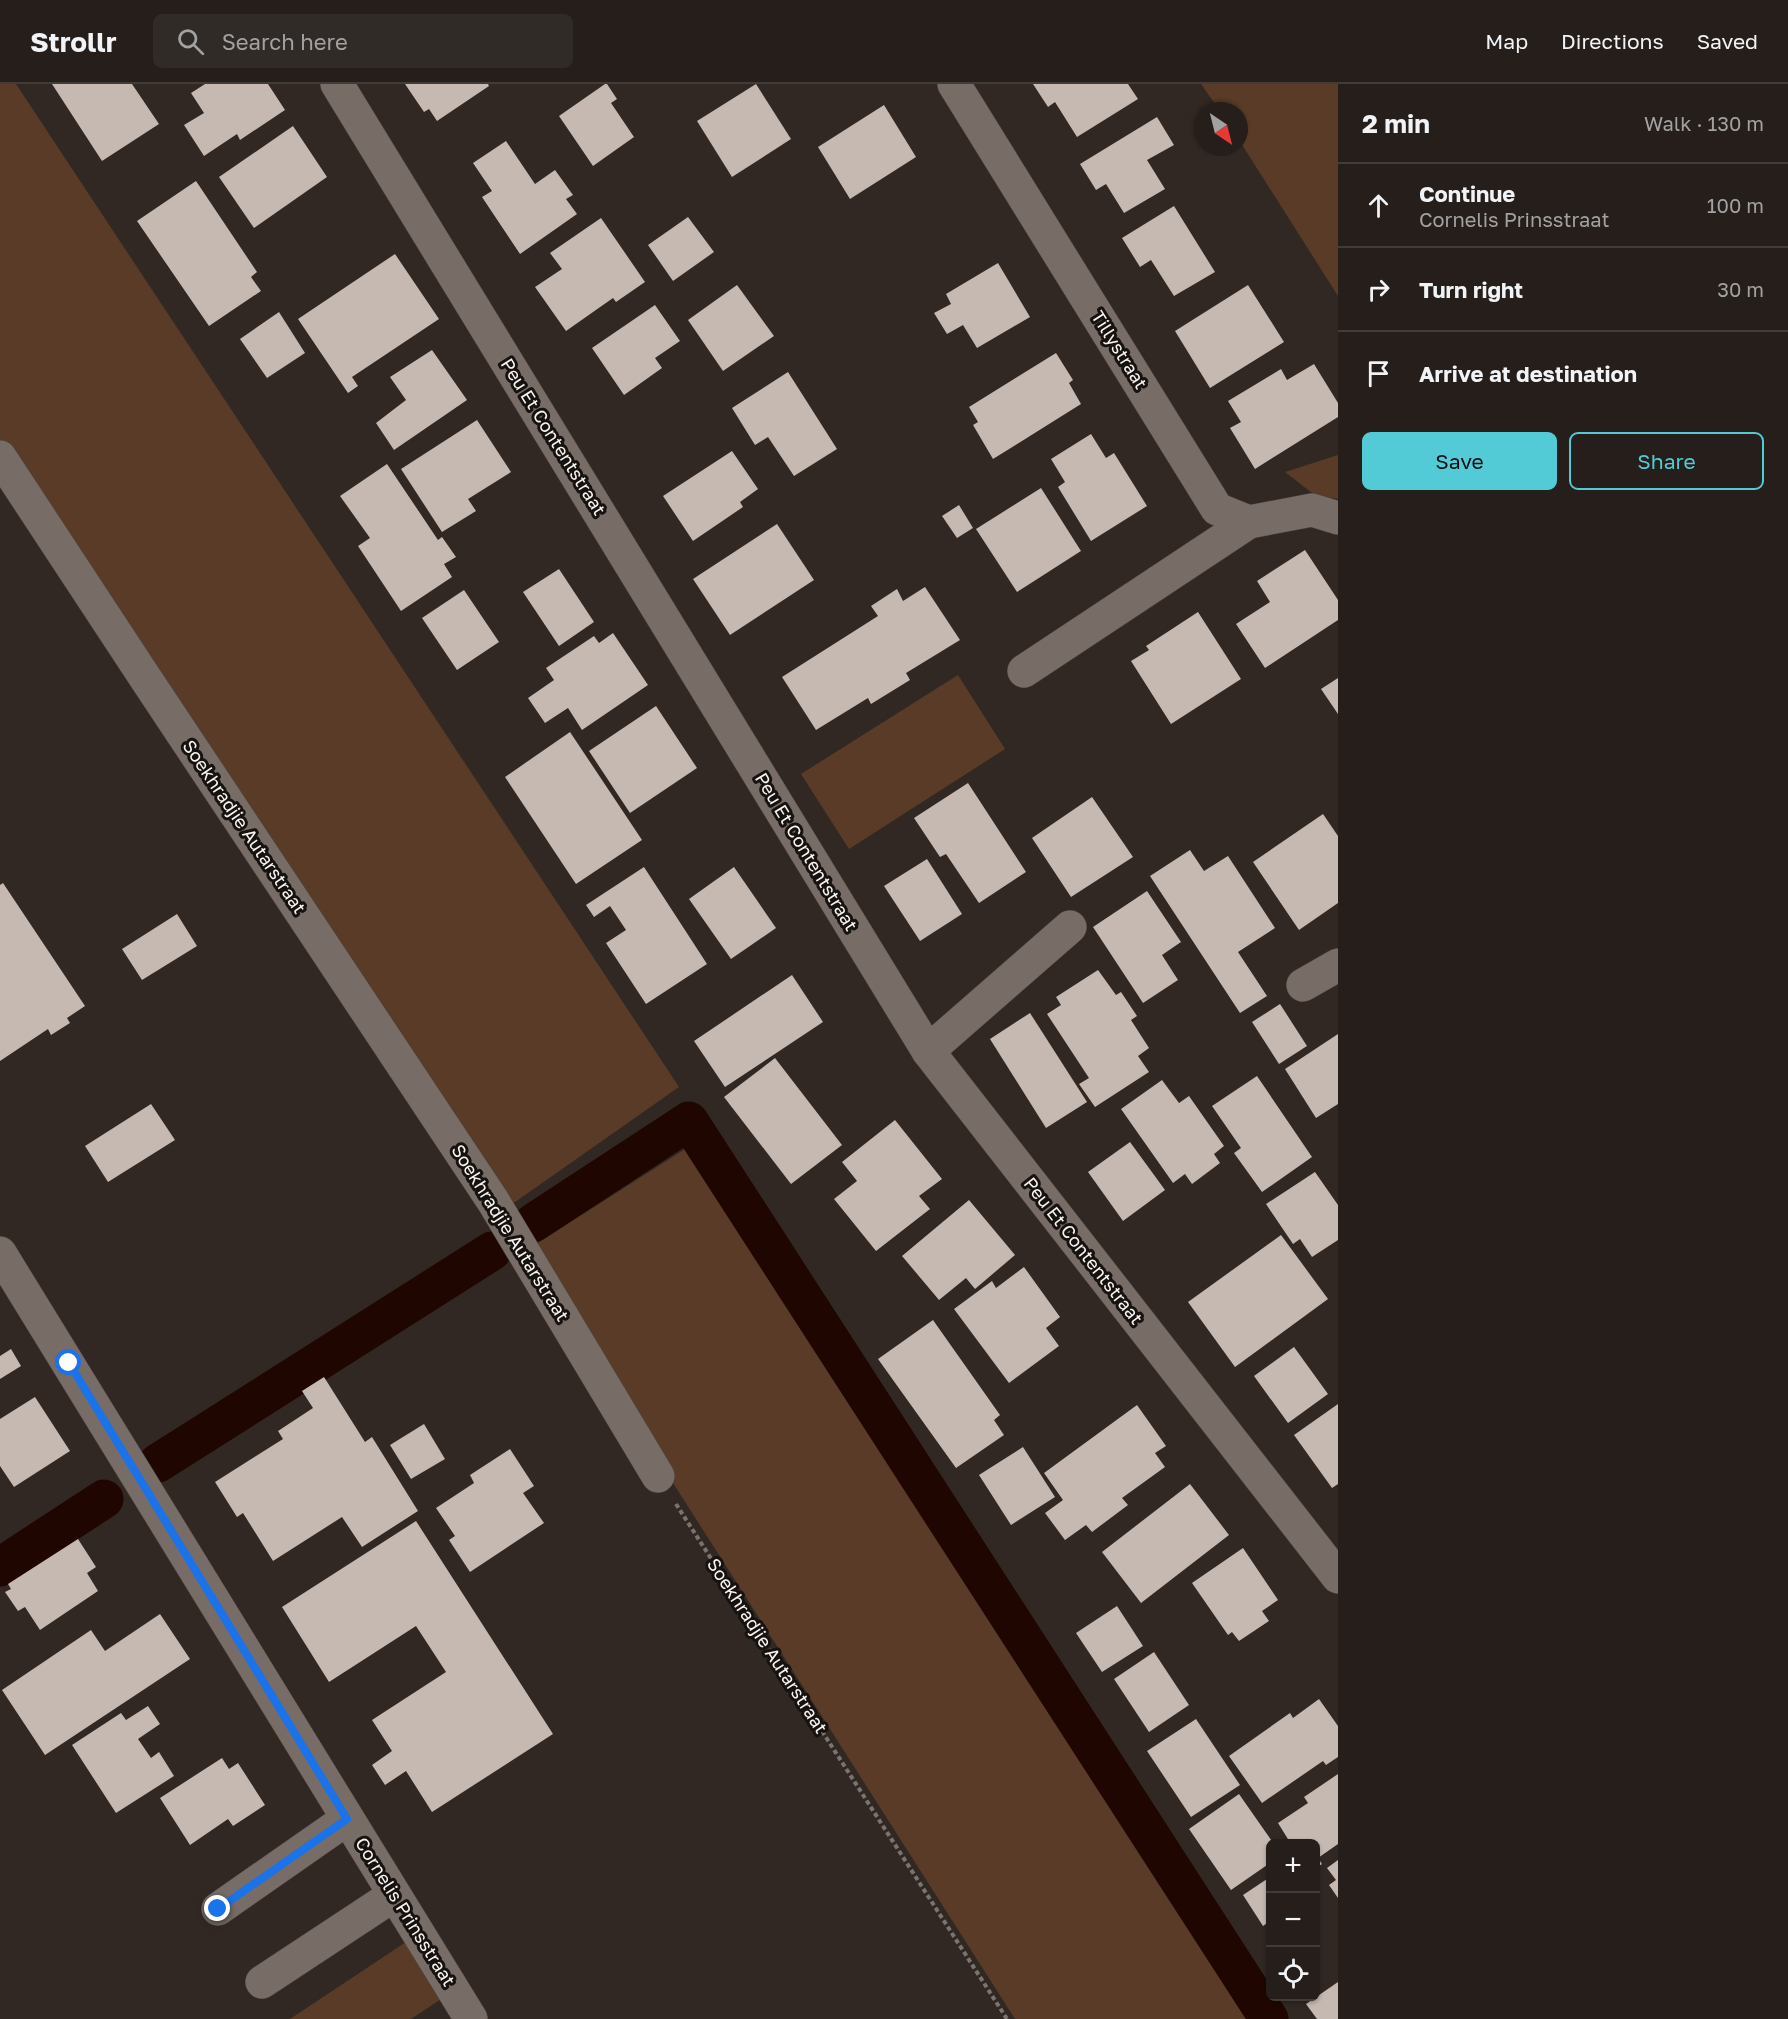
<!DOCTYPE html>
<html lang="en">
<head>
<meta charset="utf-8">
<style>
  body { margin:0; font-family:"Golos Text",sans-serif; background:#312b27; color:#f1f3f6 }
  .controls { position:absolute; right:18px; bottom:18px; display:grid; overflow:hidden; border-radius:9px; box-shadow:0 2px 4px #0004 }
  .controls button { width:54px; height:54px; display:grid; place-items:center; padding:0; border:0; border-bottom:2px solid #423c39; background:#251e1a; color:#f1f3f6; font:30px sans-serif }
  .compass { position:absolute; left:1194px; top:18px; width:54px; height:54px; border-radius:50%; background:#251e1a; box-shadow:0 2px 4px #0004; rotate:145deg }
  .stop { position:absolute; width:18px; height:18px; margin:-14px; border:4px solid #1a73e8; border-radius:50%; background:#fff }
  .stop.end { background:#1a73e8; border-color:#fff; box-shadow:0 2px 6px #0008 }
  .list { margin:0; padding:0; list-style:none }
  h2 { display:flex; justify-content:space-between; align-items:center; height:78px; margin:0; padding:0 24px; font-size:26px }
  h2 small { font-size:20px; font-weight:400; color:#a3a2a2 }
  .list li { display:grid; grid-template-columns:39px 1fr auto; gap:18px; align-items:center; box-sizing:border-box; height:84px; padding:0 24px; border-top:2px solid #423c39 }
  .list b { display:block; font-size:22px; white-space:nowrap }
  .list p { margin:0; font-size:20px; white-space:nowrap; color:#a3a2a2 }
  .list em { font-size:20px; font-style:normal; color:#a3a2a2 }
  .actions { display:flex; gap:12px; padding:18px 24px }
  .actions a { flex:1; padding:14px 0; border:2px solid #52cbd7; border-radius:9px; text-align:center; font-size:21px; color:#52cbd7 }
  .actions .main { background:#52cbd7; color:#111 }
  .icon { flex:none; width:33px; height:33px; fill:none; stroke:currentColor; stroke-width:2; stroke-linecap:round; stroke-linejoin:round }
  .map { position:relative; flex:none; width:1338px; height:1935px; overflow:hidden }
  header { display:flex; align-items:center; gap:36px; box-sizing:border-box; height:84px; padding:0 30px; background:#251e1a; border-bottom:2px solid #423c39 }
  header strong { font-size:28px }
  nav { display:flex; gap:33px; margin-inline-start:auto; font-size:21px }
  .search { width:420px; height:54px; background:#312b27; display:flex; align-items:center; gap:15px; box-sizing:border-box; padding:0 21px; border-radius:9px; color:#a3a2a2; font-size:22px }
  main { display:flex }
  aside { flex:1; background:#251e1a }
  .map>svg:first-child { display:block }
</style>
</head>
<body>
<header>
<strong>Strollr</strong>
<div class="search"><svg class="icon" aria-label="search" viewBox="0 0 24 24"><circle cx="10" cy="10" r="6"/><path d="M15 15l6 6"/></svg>Search here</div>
<nav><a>Map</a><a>Directions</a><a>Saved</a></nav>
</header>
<main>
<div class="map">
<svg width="1338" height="1935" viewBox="0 0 1338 1935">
  <rect width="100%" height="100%" fill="#312823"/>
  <g fill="#593b28">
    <polygon points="0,0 16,0 679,1003 505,1125 0,361"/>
    <polygon points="1201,0 1338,0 1338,212 1239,56 1239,27 1220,27"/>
    <polygon points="1338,371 1338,415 1316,412 1285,388"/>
    <polygon points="958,591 1005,665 849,765 801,690"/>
    <polygon points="690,1062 1260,1935 1015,1935 525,1167"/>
    <polygon points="406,1858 444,1913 411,1935 290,1935"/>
  </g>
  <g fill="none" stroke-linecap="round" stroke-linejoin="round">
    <g stroke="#200600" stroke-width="39">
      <polyline points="533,1139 689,1037 1269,1935"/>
      <polyline points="158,1379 492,1167"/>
      <polyline points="0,1483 104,1415"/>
    </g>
  </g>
  <g fill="#c5b9b2">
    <polygon points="52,0 132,0 159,40 102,77"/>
    <polygon points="205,0 268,0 285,26 240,56 237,50 204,72 184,41 204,29 191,9"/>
    <polygon points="405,0 488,0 489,2 437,37 429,25 424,28"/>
    <polygon points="605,0 607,0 617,15 611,19 634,53 593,82 559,32"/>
    <polygon points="756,0 791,55 732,93 697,37"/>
    <polygon points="1033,0 1128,0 1138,15 1077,53 1055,18 1048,23"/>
    <polygon points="884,21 916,73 850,115 818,63"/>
    <polygon points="1157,33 1174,61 1147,76 1165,105 1124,129 1106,100 1096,106 1080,80"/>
    <polygon points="293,42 327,93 254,144 219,93"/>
    <polygon points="506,57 535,100 555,86 573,111 566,115 577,130 520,170 482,113 492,107 473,79"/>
    <polygon points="196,97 257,188 251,193 261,207 209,242 137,137"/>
    <polygon points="1174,122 1215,188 1174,212 1151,176 1140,183 1122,154"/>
    <polygon points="688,133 714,168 673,197 648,161"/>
    <polygon points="601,134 645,198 616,218 613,214 566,247 535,203 562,185 550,169"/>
    <polygon points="395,170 439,235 352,293 358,302 348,309 298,235"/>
    <polygon points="998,179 1030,233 977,264 963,241 947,250 934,229 951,220 946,210"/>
    <polygon points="737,201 774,252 723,287 688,236"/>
    <polygon points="1248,201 1284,258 1210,304 1175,247"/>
    <polygon points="655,221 680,257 655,274 662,284 624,311 592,264"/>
    <polygon points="279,228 305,269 267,294 240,255"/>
    <polygon points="432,266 467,316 394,366 376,339 406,316 390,293"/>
    <polygon points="1056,269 1073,296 1069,299 1081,320 993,375 973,341 978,338 969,323"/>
    <polygon points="1314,280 1338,319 1338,333 1255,385 1230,344 1241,338 1228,317 1281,285 1287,296"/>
    <polygon points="788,288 837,365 794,392 768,353 755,361 732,324"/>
    <polygon points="477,336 511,388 468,415 476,427 442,448 401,385"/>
    <polygon points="1091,350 1106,374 1114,369 1147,422 1091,457 1058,403 1065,398 1051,375"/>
    <polygon points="732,367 758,405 740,418 743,423 693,457 663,412"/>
    <polygon points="387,380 438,456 442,453 456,473 444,480 452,493 401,527 358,462 370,454 340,412"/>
    <polygon points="1041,404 1081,467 1017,508 976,445"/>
    <polygon points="959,421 973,444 957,454 942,432"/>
    <polygon points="777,440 814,496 730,551 693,495"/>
    <polygon points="1305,466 1338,516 1338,536 1265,584 1236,540 1270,518 1257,497"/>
    <polygon points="559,485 594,538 559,562 523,508"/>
    <polygon points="925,503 960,556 906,589 910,596 871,620 868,614 816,646 782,593 878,532 871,522 897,505 903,517"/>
    <polygon points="464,506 499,558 457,586 422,534"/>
    <polygon points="1198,528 1241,595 1171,640 1131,577 1149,566 1146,562"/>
    <polygon points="613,549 648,601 582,646 568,624 545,639 528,614 554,596 546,584 594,552 599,559"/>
    <polygon points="1338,594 1338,630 1321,605"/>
    <polygon points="656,622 697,684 630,729 589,667"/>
    <polygon points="570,648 642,756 576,800 505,693"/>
    <polygon points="968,699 1026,788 979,819 946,770 940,773 914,734"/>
    <polygon points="1092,713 1133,773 1071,813 1032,754"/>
    <polygon points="1323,730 1338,752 1338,819 1299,846 1253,778"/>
    <polygon points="1190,766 1204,787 1228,772 1275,844 1238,868 1267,912 1240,929 1150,792"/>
    <polygon points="927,775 962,830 920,857 884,802"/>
    <polygon points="644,783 707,880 646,920 606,859 626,846 610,822 594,833 586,821"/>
    <polygon points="734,783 776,844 731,875 689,815"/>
    <polygon points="3,799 85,922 67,934 70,939 51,951 48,945 0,977 0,801"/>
    <polygon points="1147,807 1181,858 1162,871 1178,896 1143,919 1093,843"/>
    <polygon points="177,830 197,862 142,896 122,865"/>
    <polygon points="1098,886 1116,911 1121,908 1137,932 1131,936 1149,964 1138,972 1149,988 1095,1023 1079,1000 1089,994 1047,930 1061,921 1056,913"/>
    <polygon points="792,891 823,938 725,1003 694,957"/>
    <polygon points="1280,920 1307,962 1279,980 1252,938"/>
    <polygon points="1030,929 1087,1018 1046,1044 990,955"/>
    <polygon points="1338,950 1338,1020 1316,1034 1285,985"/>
    <polygon points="775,974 842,1061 791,1100 724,1013"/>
    <polygon points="1257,992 1312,1073 1262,1108 1234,1069 1241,1064 1212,1022"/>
    <polygon points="1162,996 1179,1019 1189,1012 1224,1062 1214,1070 1220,1079 1192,1100 1185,1090 1173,1099 1121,1025"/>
    <polygon points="151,1020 175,1056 108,1098 85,1062"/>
    <polygon points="895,1036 942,1095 919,1112 930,1125 876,1167 834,1115 857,1097 842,1078"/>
    <polygon points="1130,1058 1165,1106 1123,1137 1088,1088"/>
    <polygon points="1315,1088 1338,1121 1338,1156 1312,1173 1300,1155 1293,1160 1266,1120"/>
    <polygon points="969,1116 1015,1171 975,1205 966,1194 939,1216 902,1172"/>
    <polygon points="1281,1151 1328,1215 1235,1283 1188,1218"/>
    <polygon points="1024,1183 1060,1233 1046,1244 1059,1262 1009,1299 954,1225 992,1197 996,1204"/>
    <polygon points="933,1236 1000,1331 994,1336 1004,1351 956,1384 878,1275"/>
    <polygon points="1294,1263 1328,1310 1288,1339 1254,1292"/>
    <polygon points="11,1265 21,1282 0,1295 0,1272"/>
    <polygon points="324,1293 365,1358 372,1353 418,1427 362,1463 342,1433 273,1477 243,1429 237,1433 215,1398 283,1355 278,1347 313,1324 302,1307"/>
    <polygon points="35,1313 70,1367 14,1403 0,1382 0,1335"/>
    <polygon points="1338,1320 1338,1400 1332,1404 1294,1351"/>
    <polygon points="1137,1321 1166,1362 1155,1369 1165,1383 1122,1414 1128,1421 1092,1448 1086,1441 1065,1456 1045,1429 1063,1416 1044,1389"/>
    <polygon points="424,1340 445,1375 411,1395 390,1361"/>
    <polygon points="1023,1363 1055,1413 1011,1441 979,1391"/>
    <polygon points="510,1365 534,1402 523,1409 544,1439 470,1488 449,1456 455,1452 436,1424 474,1399 470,1391"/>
    <polygon points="1190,1400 1229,1451 1141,1519 1102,1468"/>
    <polygon points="416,1437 553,1650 432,1728 406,1687 385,1701 372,1681 392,1667 372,1636 446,1588 416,1542 329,1598 282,1523"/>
    <polygon points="78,1455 96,1483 87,1489 98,1507 40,1546 25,1523 18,1527 5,1508 11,1505 8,1500"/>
    <polygon points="1243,1464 1278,1516 1262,1527 1269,1537 1239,1557 1232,1548 1228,1551 1192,1499"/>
    <polygon points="1117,1522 1143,1562 1102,1588 1076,1549"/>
    <polygon points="160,1530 190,1575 45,1671 2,1606 91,1546 105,1567"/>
    <polygon points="1154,1568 1189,1621 1149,1648 1114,1595"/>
    <polygon points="1319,1615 1338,1642 1338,1673 1326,1681 1323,1677 1262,1719 1229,1672 1290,1629 1293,1634"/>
    <polygon points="148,1622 160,1640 138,1655 151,1674 159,1668 174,1692 116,1729 72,1661 121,1629 126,1636"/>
    <polygon points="1196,1635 1240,1701 1191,1733 1147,1667"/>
    <polygon points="222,1674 229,1685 238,1679 265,1721 233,1742 228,1735 190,1761 160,1714"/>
    <polygon points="1338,1690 1338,1760 1318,1774 1322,1780 1316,1784 1316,1760 1291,1760 1278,1739 1308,1719 1304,1713"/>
    <polygon points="1239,1710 1274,1760 1270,1760 1270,1779 1231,1806 1189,1745"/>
    <polygon points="1338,1776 1338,1814 1329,1801 1336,1796 1327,1784"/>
    <polygon points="1270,1793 1270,1837 1263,1842 1243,1811"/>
    <polygon points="1338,1898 1338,1935 1317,1935 1306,1920"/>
  </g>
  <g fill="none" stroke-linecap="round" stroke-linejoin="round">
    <g stroke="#4a433e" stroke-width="34">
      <g id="minor">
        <polyline points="337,0 928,967 1338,1493"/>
        <polyline points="954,0 1217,425 1249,438 1312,426 1338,434"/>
        <polyline points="0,373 144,592 493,1117 658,1392"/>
        <polyline points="1024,587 1249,438"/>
        <polyline points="1303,901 1338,881"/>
        <polyline points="928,967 1070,843"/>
        <polyline points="0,1169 471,1935"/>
        <polyline points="218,1825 347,1735"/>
        <polyline points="262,1898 394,1811"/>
      </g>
    </g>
    <polyline stroke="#7b736f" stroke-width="4" stroke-dasharray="4.5 3" stroke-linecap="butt" points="676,1420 1007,1935"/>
    <use href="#minor" stroke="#776c66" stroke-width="33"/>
  </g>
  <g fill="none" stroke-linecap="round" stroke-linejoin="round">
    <polyline stroke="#1a73e8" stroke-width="8" points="69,1279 347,1735 218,1825"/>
  </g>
  <g text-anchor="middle" stroke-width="6" stroke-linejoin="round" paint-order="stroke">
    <g font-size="18" fill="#faf4f0" stroke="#161210">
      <text transform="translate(1119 266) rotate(58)" y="6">Tillystraat</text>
      <text transform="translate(553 353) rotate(58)" y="6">Peu Et Contentstraat</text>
      <text transform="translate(244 743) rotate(56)" y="6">Soekhradjie Autarstraat</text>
      <text transform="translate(806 768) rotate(59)" y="6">Peu Et Contentstraat</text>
      <text transform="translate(510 1149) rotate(58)" y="6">Soekhradjie Autarstraat</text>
      <text transform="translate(1083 1167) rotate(52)" y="6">Peu Et Contentstraat</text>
      <text transform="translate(767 1562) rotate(57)" y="6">Soekhradjie Autarstraat</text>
      <text transform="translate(405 1828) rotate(58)" y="6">Cornelis Prinsstraat</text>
    </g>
  </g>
</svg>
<div class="controls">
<button>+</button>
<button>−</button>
<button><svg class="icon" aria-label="locate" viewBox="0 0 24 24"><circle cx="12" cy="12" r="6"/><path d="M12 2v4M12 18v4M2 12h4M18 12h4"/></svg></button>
</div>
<svg class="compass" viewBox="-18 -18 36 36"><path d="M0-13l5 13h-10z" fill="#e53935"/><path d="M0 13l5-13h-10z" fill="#a3a2a2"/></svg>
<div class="stop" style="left:69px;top:1279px"></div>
<div class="stop end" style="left:218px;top:1825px"></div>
</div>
<aside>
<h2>2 min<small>Walk · 130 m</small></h2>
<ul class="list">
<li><svg class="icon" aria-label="ahead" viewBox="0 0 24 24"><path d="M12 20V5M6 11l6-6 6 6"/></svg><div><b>Continue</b><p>Cornelis Prinsstraat</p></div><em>100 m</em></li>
<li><svg class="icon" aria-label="right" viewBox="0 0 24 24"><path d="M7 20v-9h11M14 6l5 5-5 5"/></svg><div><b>Turn right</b></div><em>30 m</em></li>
<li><svg class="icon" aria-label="arrive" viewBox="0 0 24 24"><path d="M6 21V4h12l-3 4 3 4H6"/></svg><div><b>Arrive at destination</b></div></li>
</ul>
<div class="actions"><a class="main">Save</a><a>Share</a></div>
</aside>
</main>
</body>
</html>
